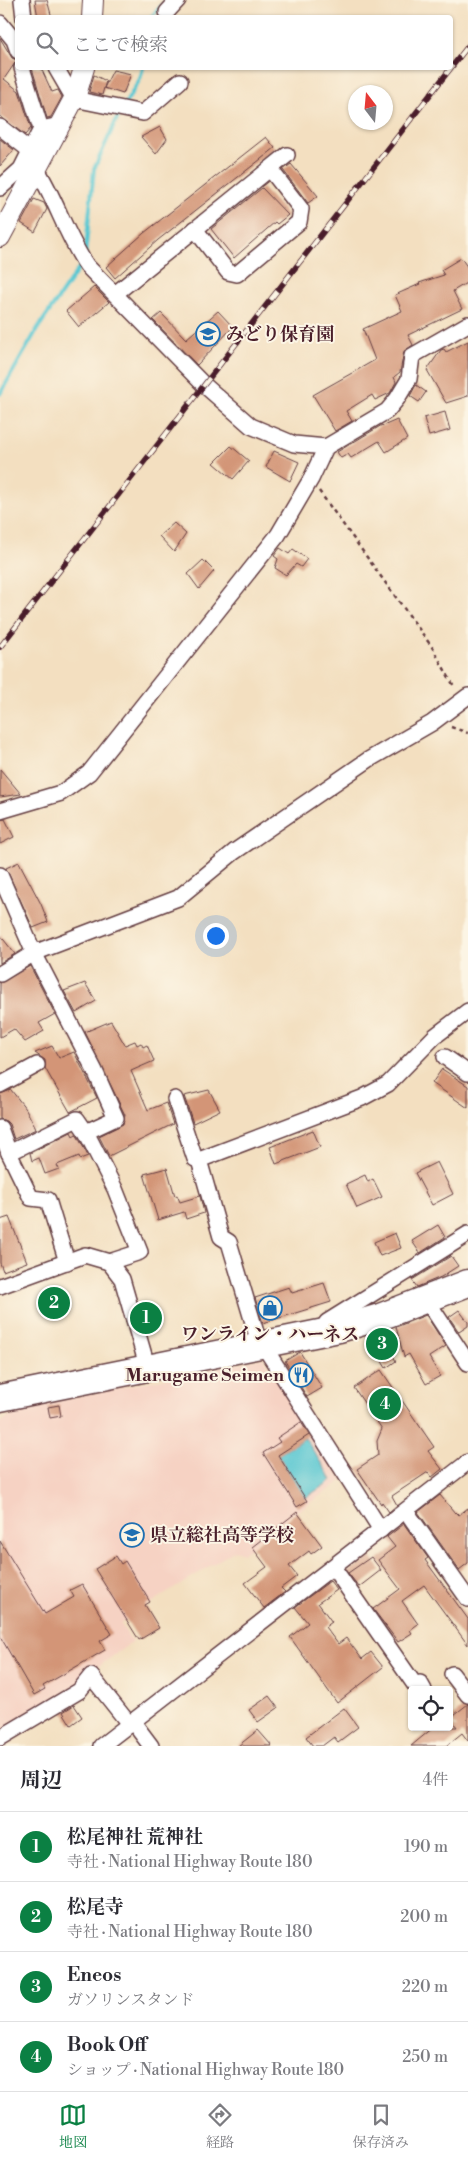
<!DOCTYPE html>
<html lang="ja">
<head>
<meta charset="utf-8">
<style>
  body { margin:0; font-family:"Libre Bodoni","Noto Serif JP",serif; background:#f2f2f3; color:#2b2b33 }
  .controls { position:absolute; right:15px; bottom:15px; display:grid; overflow:hidden; border-radius:5px; box-shadow:0 1px 4px #0004 }
  .controls button { width:45px; height:45px; display:grid; place-items:center; padding:0; border:0; border-bottom:1px solid #e1e1e2; background:#fff; color:#2b2b33; font:25px sans-serif }
  .compass { position:absolute; left:348px; top:85px; width:45px; height:45px; border-radius:50%; background:#fff; box-shadow:0 1px 4px #0004; rotate:344deg }
  .you { position:absolute; left:215px; top:935px; width:18px; height:18px; margin:-12px; border:4px solid #fff; border-radius:50%; background:#1a73e8; box-shadow:0 0 0 8px #1a73e833 }
  .badge { display:grid; place-items:center; width:32px; height:32px; border-radius:50%; background:#0b8043; color:#fff; font-size:16px; font-weight:700 }
  .pin { position:absolute; translate:-50% -50%; border:2px solid #fff; box-shadow:0 1px 5px #0006 }
  .list { margin:0; padding:0; list-style:none }
  h2 { display:flex; justify-content:space-between; align-items:center; height:65px; margin:0; padding:0 20px; font-size:21px }
  h2 small { font-size:16px; font-weight:400; color:#7c7c81 }
  .list li { display:grid; grid-template-columns:32px 1fr auto; gap:15px; align-items:center; box-sizing:border-box; height:70px; padding:0 20px; border-top:1px solid #e1e1e2 }
  .list b { display:block; font-size:19px; white-space:nowrap }
  .list p { margin:0; font-size:16px; white-space:nowrap; color:#7c7c81 }
  .list em { font-size:16px; font-style:normal; color:#7c7c81 }
  .icon { flex:none; width:28px; height:28px; fill:none; stroke:currentColor; stroke-width:2; stroke-linecap:round; stroke-linejoin:round }
  .map { position:relative; flex:none; width:468px; height:1746px; overflow:hidden }
  .search { position:absolute; background:#fff; box-shadow:0 1px 4px #0004; left:15px; right:15px; top:15px; height:55px; display:flex; align-items:center; gap:12px; box-sizing:border-box; padding:0 18px; border-radius:5px; color:#7c7c81; font-size:19px }
  .sheet { height:345px; background:#fff }
  nav { display:flex; justify-content:space-around; align-items:center; box-sizing:border-box; height:70px; border-top:1px solid #e1e1e2; background:#fff; font-size:14px; color:#7c7c81 }
  nav a { display:grid; justify-items:center; gap:2px }
  nav .on { color:#0b8043 }
  .map>svg:first-child { display:block }
</style>
</head>
<body>
<div class="map">
<svg width="468" height="1746" viewBox="0 0 468 1746">
  <rect width="100%" height="100%" fill="#fcf5e5"/>
  <filter id="ink" filterUnits="userSpaceOnUse"><feTurbulence type="fractalNoise" baseFrequency=".02" numOctaves="2"/><feDisplacementMap in="SourceGraphic" scale="10" xChannelSelector="R" yChannelSelector="G"/><feConvolveMatrix kernelMatrix="1 2 1 2 8 2 1 2 1" color-interpolation-filters="sRGB"/></filter>
  <filter id="wash" filterUnits="userSpaceOnUse"><feTurbulence type="fractalNoise" baseFrequency=".0096" numOctaves="4" result="noise"/><feDisplacementMap in="SourceGraphic" scale="20" xChannelSelector="R" yChannelSelector="G"/><feGaussianBlur stdDeviation="1.12" result="paint"/><feColorMatrix in="noise" values="0 0 0 0 0 0 0 0 0 0 0 0 0 0 0 0 0 1.4 0 .05"/><feComposite in="paint" operator="in"/></filter>
  <g filter="url(#wash)">
    <rect width="100%" height="100%" fill="#f3dfc0"/>
    <polygon fill="#f6d2c3" points="264,1358 343,1480 283,1521 243,1553 235,1550 120,1623 132,1642 91,1672 75,1690 0,1732 0,1422 27,1407"/>
    <polygon fill="#5bc8d2" stroke="#52747e" points="305,1438 332,1480 305,1498 278,1455"/>
    <g fill="none" stroke-linecap="round" stroke-linejoin="round">
      <g stroke="#5bc8d2" stroke-width="4">
        <polyline points="150,18 167,0"/>
        <polyline points="124,106 140,79 143,68"/>
        <polyline points="85,256 94,169 120,112"/>
        <polyline points="0,394 38,328 81,265"/>
      </g>
    </g>
    <g id="blocks">
      <g fill="#d39577">
        <polygon points="35,0 47,0 52,18 38,18"/>
        <polygon points="0,38 12,58 17,60 4,79 19,91 31,128 25,135 0,116"/>
        <polygon points="32,68 41,68 52,92 58,90 62,97 51,117 47,118"/>
        <polygon points="113,70 131,74 123,94 104,88"/>
        <polygon points="94,75 106,81 102,95 89,92"/>
        <polygon points="160,127 167,139 156,154 141,137"/>
        <polygon points="266,137 275,148 158,240 115,278 106,267 144,233"/>
        <polygon points="0,139 14,150 0,166"/>
        <polygon points="291,164 318,196 308,203 283,170"/>
        <polygon points="262,188 288,215 277,224 275,222 234,258 211,229"/>
        <polygon points="34,199 44,203 47,209 35,232 21,223"/>
        <polygon points="461,258 468,268 468,282 453,291 462,309 408,335 413,345 404,351 400,372 394,377 396,382 390,393 375,400 372,395 346,411 352,421 335,431 313,395 375,360 363,329 402,311 395,295 420,284 419,283 444,275 441,270"/>
        <polygon points="94,287 109,302 79,327 66,311"/>
        <polygon points="218,311 233,327 197,365 153,320 161,313 186,339"/>
        <polygon points="468,341 468,396 446,403 427,370 441,350 444,349 446,352"/>
        <polygon points="416,385 426,392 419,402 410,396"/>
        <polygon points="445,412 450,430 429,436 424,418"/>
        <polygon points="397,420 407,439 386,452 379,441 351,458 348,454 341,458 337,452 382,425 383,426"/>
        <polygon points="231,446 249,461 233,479 214,463"/>
        <polygon points="274,451 299,462 290,481 266,467"/>
        <polygon points="174,523 186,534 174,552 159,536"/>
        <polygon points="280,548 289,554 293,549 307,559 301,567 296,564 286,575 275,568 278,559 274,556"/>
        <polygon points="203,560 214,571 199,589 188,574"/>
        <polygon points="0,769 21,794 0,797"/>
        <polygon points="5,819 14,837 0,844 0,820"/>
        <polygon points="19,862 41,904 48,922 33,928 6,868"/>
        <polygon points="0,935 15,954 0,963"/>
        <polygon points="30,966 55,1014 39,1023 44,1031 25,1042 14,1029 0,1037 0,983"/>
        <polygon points="85,983 96,1001 76,1013 64,991"/>
        <polygon points="111,1021 125,1045 135,1041 137,1045 141,1043 143,1047 147,1045 154,1061 131,1071 148,1110 166,1103 173,1124 109,1156 99,1136 123,1124 125,1115 85,1032"/>
        <polygon points="52,1046 59,1058 74,1052 97,1098 70,1112 45,1068 45,1060 35,1053"/>
        <polygon points="442,1069 468,1086 468,1108 432,1083"/>
        <polygon points="11,1090 26,1109 36,1129 14,1139 9,1124 6,1121 0,1119 0,1094"/>
        <polygon points="209,1090 220,1110 193,1123 184,1096"/>
        <polygon points="313,1130 320,1147 276,1164 270,1147"/>
        <polygon points="71,1132 73,1136 76,1134 78,1137 88,1156 80,1159 79,1156 57,1165 59,1169 45,1174 39,1158 32,1161 30,1153"/>
        <polygon points="437,1162 453,1194 432,1205 415,1173"/>
        <polygon points="167,1168 175,1196 177,1195 180,1202 200,1196 204,1213 186,1219 184,1212 158,1220 144,1174"/>
        <polygon points="365,1175 368,1182 373,1179 382,1197 357,1208 346,1184"/>
        <polygon points="9,1217 27,1262 3,1271 0,1263 0,1220"/>
        <polygon points="438,1225 445,1237 420,1253 412,1241"/>
        <polygon points="395,1233 401,1248 380,1256 374,1242"/>
        <polygon points="451,1256 458,1266 441,1277 417,1287 412,1280"/>
        <polygon points="324,1283 331,1302 263,1323 255,1298 289,1287 292,1293"/>
        <polygon points="459,1310 468,1322 468,1326 459,1332 449,1317"/>
        <polygon points="426,1315 446,1346 429,1357 440,1376 426,1384 409,1354 404,1357 396,1327"/>
        <polygon points="379,1333 396,1361 386,1368 367,1337"/>
        <polygon points="300,1352 322,1388 307,1397 285,1361"/>
        <polygon points="381,1370 434,1447 428,1451 442,1469 432,1477 428,1472 392,1496 397,1505 389,1512 382,1502 381,1504 357,1469 378,1455 377,1441 382,1429 354,1388"/>
        <polygon points="59,1405 61,1416 50,1418 48,1407"/>
        <polygon points="301,1422 309,1435 278,1455 307,1501 297,1507 263,1453 280,1442 277,1438"/>
        <polygon points="440,1495 455,1513 456,1512 459,1515 468,1508 468,1563 459,1570 418,1512"/>
        <polygon points="297,1512 322,1546 311,1554 309,1551 289,1566 297,1576 281,1588 285,1592 264,1608 245,1583 267,1567 252,1547"/>
        <polygon points="404,1524 428,1558 425,1560 468,1619 468,1645 424,1585 402,1601 418,1624 410,1630 412,1633 398,1642 373,1609 400,1589 378,1560 395,1547 387,1537"/>
        <polygon points="0,1541 45,1614 74,1597 70,1590 82,1584 112,1634 100,1641 105,1650 43,1686 45,1689 34,1695 0,1636"/>
        <polygon points="116,1556 121,1564 125,1561 150,1602 145,1605 159,1628 139,1640 95,1569"/>
        <polygon points="371,1557 381,1570 359,1587 348,1573"/>
        <polygon points="330,1581 337,1590 318,1603 332,1622 325,1627 338,1644 346,1638 362,1659 371,1652 383,1667 337,1703 290,1637 308,1623 295,1607"/>
        <polygon points="269,1696 278,1708 258,1722 249,1710"/>
        <polygon points="468,1704 468,1741 462,1733 446,1746 411,1746 434,1727 457,1727 450,1718"/>
        <polygon points="74,1705 82,1717 71,1725 63,1712"/>
        <polygon points="344,1708 358,1727 338,1742 334,1737 322,1746 313,1746 306,1737"/>
        <polygon points="258,1730 272,1746 238,1746"/>
      </g>
    </g>
  </g>
  <g filter="url(#ink)">
    <use href="#blocks" fill-opacity="0" stroke="#633c41" stroke-width="1"/>
    <g fill="none" stroke-linecap="round" stroke-linejoin="round">
      <g stroke="#633c41" stroke-width="18">
        <g id="street">
          <polyline points="22,0 24,18"/>
          <polyline points="167,12 178,0"/>
          <polyline points="0,23 14,40 18,51"/>
          <polyline points="22,68 41,129"/>
          <polyline points="56,68 74,99 143,113 180,81"/>
          <polyline points="0,127 38,157"/>
          <path d="M36,168C56,199 66,236 87,266L203,384L251,426L294,444L326,447"/>
          <polyline points="0,188 21,169 41,129 60,125"/>
          <polyline points="195,229 228,272 237,274 299,222 301,209 270,169"/>
          <polyline points="115,294 287,155"/>
          <polyline points="0,811 61,793 89,773 278,535 311,479 326,447 387,411 397,399 409,379 412,356 468,324"/>
          <polyline points="0,875 34,953 95,1071 116,1118 86,1132 115,1189 140,1252 109,1262 122,1279 148,1369"/>
          <polyline points="0,974 34,953 178,898 234,852 368,760 432,723 468,696"/>
          <polyline points="445,1057 468,1073"/>
          <polyline points="0,1085 37,1065"/>
          <polyline points="175,1099 195,1159 199,1160"/>
          <polyline points="0,1128 9,1153 31,1198 48,1200 67,1262"/>
          <polyline points="9,1153 77,1119 86,1132"/>
          <polyline points="0,1286 85,1255 109,1262"/>
          <polyline points="426,1299 468,1363"/>
          <polyline points="323,1329 327,1322 468,1234"/>
          <polyline points="263,1345 381,1530"/>
          <polyline points="260,1346 229,1242 221,1237 199,1160 362,1098 388,1084 435,1036 468,1011"/>
          <polyline points="406,1511 468,1599"/>
          <polyline points="333,1567 415,1685 420,1683 424,1690"/>
          <polyline points="452,1674 468,1695"/>
          <polyline points="133,1722 151,1746"/>
          <polyline points="0,1738 79,1691 91,1676 130,1725"/>
          <polyline points="101,1746 468,1462"/>
        </g>
      </g>
      <g stroke="#633c41" stroke-width="22">
        <g id="secondary">
          <polyline points="92,18 93,0"/>
          <polyline points="0,237 76,95 84,68"/>
        </g>
      </g>
      <g stroke="#633c41" stroke-width="29">
        <polyline id="highway" points="0,1398 339,1329 380,1317 468,1283"/>
      </g>
      <g stroke="#633c41" stroke-width="2.5" stroke-dasharray="4 4" stroke-linecap="butt">
        <polyline points="319,491 432,647 455,688"/>
        <polyline points="451,727 468,733"/>
      </g>
      <use href="#street" stroke="#fff" stroke-width="15"/>
      <use href="#secondary" stroke="#fff" stroke-width="20"/>
      <use href="#highway" stroke="#fff" stroke-width="26"/>
      <g stroke="#4a1f2b" stroke-width="5.5">
        <polyline id="rail" points="0,647 468,46"/>
      </g>
      <use href="#rail" stroke="#fcf5e5" stroke-width="4" stroke-dasharray="11" stroke-linecap="butt"/>
    </g>
  </g>
  <defs>
    <g id="school-ring" transform="scale(1.25)"><circle r="9.5" fill="#fcf5e5" stroke="#1f6fb2" stroke-width="1.5"/><path d="M0-5L7-2L0 1L-7-2ZM-4 1L0 2.5L4 1V4Q0 6-4 4Z" fill="#1f6fb2"/></g>
    <g id="shop-ring" transform="scale(1.25)"><circle r="9.5" fill="#fcf5e5" stroke="#1f6fb2" stroke-width="1.5"/><path d="M-5-2.5h2.3a2.7 3.5 0 0 1 5.4 0H5L5.5 6h-11ZM-1.5-2.5h3a1.5 2.3 0 0 0-3 0Z" fill="#1f6fb2"/></g>
    <g id="restaurant-ring" transform="scale(1.25)"><circle r="9.5" fill="#fcf5e5" stroke="#1f6fb2" stroke-width="1.5"/><path d="M-5-6h1v4h1v-4h1v4h1v-4h1v5L-1.5 .5V6h-2V.5L-5-1ZM5-6V6H3V1.5H1.5Q1.5-4 5-6Z" fill="#1f6fb2"/></g>
  </defs>
  <g fill-rule="evenodd">
    <use href="#school-ring" x="208" y="334"/>
    <use href="#shop-ring" x="270" y="1308"/>
    <use href="#restaurant-ring" x="301" y="1375"/>
    <use href="#school-ring" x="132" y="1535"/>
  </g>
  <g text-anchor="middle" stroke-width="4" stroke-linejoin="round" paint-order="stroke">
    <g font-size="18" font-weight="bold" fill="#4a1f2b" stroke="#fcf5e5" text-anchor="start">
      <text x="226" y="340">みどり保育園</text>
      <text x="270" y="1340" text-anchor="middle">ワンライン・ハーネス</text>
      <text x="284" y="1381" text-anchor="end">Marugame Seimen</text>
      <text x="150" y="1541">県立総社高等学校</text>
    </g>
  </g>
</svg>
<div class="controls">
<button><svg class="icon" aria-label="locate" viewBox="0 0 24 24"><circle cx="12" cy="12" r="6"/><path d="M12 2v4M12 18v4M2 12h4M18 12h4"/></svg></button>
</div>
<svg class="compass" viewBox="-18 -18 36 36"><path d="M0-13l5 13h-10z" fill="#e53935"/><path d="M0 13l5-13h-10z" fill="#7c7c81"/></svg>
<div class="you"></div>
<div class="pin badge" style="left:146px;top:1318px">1</div>
<div class="pin badge" style="left:54px;top:1303px">2</div>
<div class="pin badge" style="left:382px;top:1344px">3</div>
<div class="pin badge" style="left:385px;top:1404px">4</div>
<div class="search"><svg class="icon" aria-label="search" viewBox="0 0 24 24"><circle cx="10" cy="10" r="6"/><path d="M15 15l6 6"/></svg>ここで検索</div>
</div>
<section class="sheet">
<h2>周辺<small>4件</small></h2>
<ul class="list">
<li><span class="badge">1</span><div><b>松尾神社 荒神社</b><p>寺社 · National Highway Route 180</p></div><em>190 m</em></li>
<li><span class="badge">2</span><div><b>松尾寺</b><p>寺社 · National Highway Route 180</p></div><em>200 m</em></li>
<li><span class="badge">3</span><div><b>Eneos</b><p>ガソリンスタンド</p></div><em>220 m</em></li>
<li><span class="badge">4</span><div><b>Book Off</b><p>ショップ · National Highway Route 180</p></div><em>250 m</em></li>
</ul>
</section>
<nav>
<a class="on"><svg class="icon" aria-label="map" viewBox="0 0 24 24"><path d="M3 6l6-2 6 2 6-2v14l-6 2-6-2-6 2zM9 4v14M15 6v14"/></svg>地図</a>
<a><svg class="icon" aria-label="directions" viewBox="0 0 24 24"><path d="M12 3l9 9-9 9-9-9zM9 14v-3h6M13 9l2 2-2 2"/></svg>経路</a>
<a><svg class="icon" aria-label="saved" viewBox="0 0 24 24"><path d="M7 4h10v16l-5-4-5 4z"/></svg>保存済み</a>
</nav>
</body>
</html>
